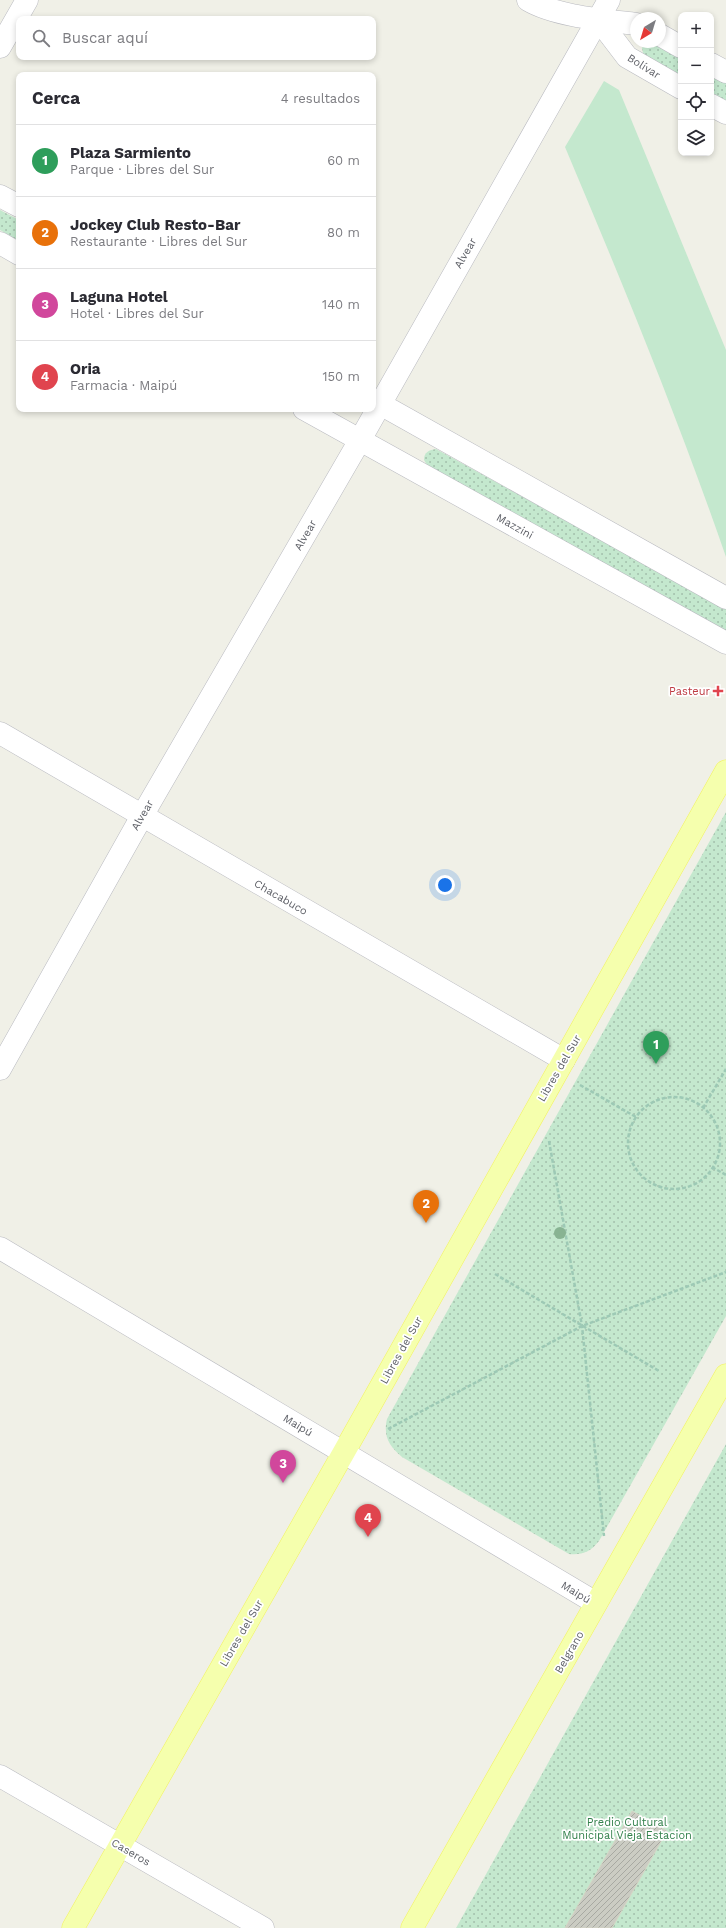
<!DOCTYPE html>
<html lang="es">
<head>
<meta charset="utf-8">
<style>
  body { margin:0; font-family:"Work Sans",sans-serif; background:#f2f2f3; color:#2b2b33 }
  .controls { position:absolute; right:12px; top:12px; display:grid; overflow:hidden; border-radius:8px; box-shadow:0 2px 6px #0003 }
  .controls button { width:36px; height:36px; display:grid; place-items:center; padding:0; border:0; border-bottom:1px solid #e1e1e2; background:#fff; color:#2b2b33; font:20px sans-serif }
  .compass { position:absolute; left:630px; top:12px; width:36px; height:36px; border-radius:50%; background:#fff; box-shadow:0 2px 6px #0003; rotate:218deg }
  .you { position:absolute; left:445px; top:885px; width:14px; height:14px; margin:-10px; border:3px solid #fff; border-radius:50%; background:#1a73e8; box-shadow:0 0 0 6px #1a73e833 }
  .badge { display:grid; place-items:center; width:26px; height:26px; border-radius:50%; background:#814c33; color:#fff; font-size:13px; font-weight:700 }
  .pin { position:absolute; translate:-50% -33px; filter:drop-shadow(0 1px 2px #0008) }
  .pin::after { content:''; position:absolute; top:21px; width:14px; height:12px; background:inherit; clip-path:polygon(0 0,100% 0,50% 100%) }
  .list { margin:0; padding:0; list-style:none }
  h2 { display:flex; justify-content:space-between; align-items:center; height:52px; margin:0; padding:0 16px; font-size:17px }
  h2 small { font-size:13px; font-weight:400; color:#7c7c81 }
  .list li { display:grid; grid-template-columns:26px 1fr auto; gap:12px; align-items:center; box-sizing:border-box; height:72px; padding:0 16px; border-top:1px solid #e1e1e2 }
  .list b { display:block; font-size:15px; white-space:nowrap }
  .list p { margin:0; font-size:13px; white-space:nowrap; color:#7c7c81 }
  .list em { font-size:13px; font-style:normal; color:#7c7c81 }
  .icon { flex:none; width:22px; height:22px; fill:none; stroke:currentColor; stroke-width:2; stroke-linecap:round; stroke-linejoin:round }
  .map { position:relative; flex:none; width:726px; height:1928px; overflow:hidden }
  .search { position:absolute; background:#fff; box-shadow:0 2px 6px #0003; left:16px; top:16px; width:360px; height:44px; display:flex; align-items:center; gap:10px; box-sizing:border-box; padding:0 14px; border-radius:8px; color:#7c7c81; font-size:15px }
  .panel { position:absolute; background:#fff; box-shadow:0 2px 6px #0003; left:16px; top:72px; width:360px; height:340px; border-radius:8px }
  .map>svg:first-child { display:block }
</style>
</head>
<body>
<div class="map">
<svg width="726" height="1928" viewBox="0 0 726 1928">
  <defs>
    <pattern id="park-dots" width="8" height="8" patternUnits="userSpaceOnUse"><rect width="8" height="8" fill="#c4e8ce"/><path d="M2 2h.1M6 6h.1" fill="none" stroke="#a2bfab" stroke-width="1.8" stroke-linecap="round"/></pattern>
    <pattern id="building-hatch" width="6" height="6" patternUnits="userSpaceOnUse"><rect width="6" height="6" fill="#cbccc3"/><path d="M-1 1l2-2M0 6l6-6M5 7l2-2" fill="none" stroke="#a8a9a2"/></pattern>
  </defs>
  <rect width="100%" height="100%" fill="#f0f0e7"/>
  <path fill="#c4e8ce" d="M604,81L619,90L726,350V557C678,418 622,282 565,147Z"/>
  <g fill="url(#park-dots)">
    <polygon points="646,42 655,42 681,57 681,77 644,57 642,48"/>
    <polygon points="711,73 726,82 726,103 711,94"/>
    <polygon points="0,210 19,220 19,241 0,230"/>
    <path d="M436,449L726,609V631L427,465L424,460C424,452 429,450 436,449Z"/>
    <path d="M726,812V1316L599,1541C590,1552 583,1555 569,1554L402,1457C389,1446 383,1436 387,1419Z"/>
    <polygon points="726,1444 726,1928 456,1928"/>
  </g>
  <polygon fill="url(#building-hatch)" stroke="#d5d5c5" points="632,1811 667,1831 612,1928 565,1928"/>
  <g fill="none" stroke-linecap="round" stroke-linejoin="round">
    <g stroke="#b9bac0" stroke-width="23">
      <g id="minor">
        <path d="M528,0C555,16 604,20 636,24"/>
        <polyline points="598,19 627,57 681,88"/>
        <polyline points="660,35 681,47"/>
        <polyline points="0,47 27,0"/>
        <polyline points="711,64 726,72"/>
        <polyline points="711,105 726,113"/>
        <polyline points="0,196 19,206"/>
        <polyline points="0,243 19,254"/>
        <polyline points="373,400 726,598"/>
        <polyline points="304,409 726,643"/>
        <polyline points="0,733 564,1060"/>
        <polyline points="0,1069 142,816 360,440 609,0"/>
        <polyline points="0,1248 596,1603"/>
        <polyline points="0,1776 263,1928"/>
      </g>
    </g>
    <g stroke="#f3f35d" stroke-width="23">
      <g id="major">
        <polyline points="73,1928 344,1452 726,771"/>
        <polyline points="412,1928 726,1375"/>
      </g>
    </g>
    <g stroke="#9dc9b5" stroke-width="2.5" stroke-dasharray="4 2" stroke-linecap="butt">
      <polyline points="580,1085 636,1117"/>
      <circle cx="674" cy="1143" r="46"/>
      <polyline points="703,1108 726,1069"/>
      <polyline points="549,1141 582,1326 604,1536"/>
      <polyline points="712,1167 726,1175"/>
      <polyline points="495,1274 659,1371"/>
      <polyline points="388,1429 582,1326 726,1272"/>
    </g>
    <use href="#minor" stroke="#fff" stroke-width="22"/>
    <use href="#major" stroke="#f5ffad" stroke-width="22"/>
  </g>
  <circle fill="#88b392" cx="560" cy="1233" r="6"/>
  <path fill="#e0444e" stroke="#fff" stroke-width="1.5" d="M716 685h4v4h4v4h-4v4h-4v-4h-4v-4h4z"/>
  <g text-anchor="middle" stroke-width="3.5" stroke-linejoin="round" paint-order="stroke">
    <g font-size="11" fill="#5e6067" stroke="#fff">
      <text transform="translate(644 66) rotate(32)" y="4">Bolívar</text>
      <text transform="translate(465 253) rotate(-60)" y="4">Alvear</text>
      <text transform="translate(515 526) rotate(29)" y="4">Mazzini</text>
      <text transform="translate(305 535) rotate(-60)" y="4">Alvear</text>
      <text transform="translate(142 815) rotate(-60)" y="4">Alvear</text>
      <text transform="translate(281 897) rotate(30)" y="4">Chacabuco</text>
      <text transform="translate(559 1068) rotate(-60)" y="4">Libres del Sur</text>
      <text transform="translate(401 1350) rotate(-61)" y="4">Libres del Sur</text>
      <text transform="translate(298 1425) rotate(31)" y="4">Maipú</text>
      <text transform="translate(576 1592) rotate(31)" y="4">Maipú</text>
      <text transform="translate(241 1633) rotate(-60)" y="4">Libres del Sur</text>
      <text transform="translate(569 1652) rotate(-60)" y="4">Belgrano</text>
      <text transform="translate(131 1852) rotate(30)" y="4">Caseros</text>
    </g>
    <g font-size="11" fill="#be3a42" stroke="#fff" text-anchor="end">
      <text x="710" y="695">Pasteur</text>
    </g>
    <g font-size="11" fill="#33814c" stroke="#fff">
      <text x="627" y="1826">Predio Cultural<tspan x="627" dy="13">Municipal Vieja Estacion</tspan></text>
    </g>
  </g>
</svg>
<div class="controls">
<button>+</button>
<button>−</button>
<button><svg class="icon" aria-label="locate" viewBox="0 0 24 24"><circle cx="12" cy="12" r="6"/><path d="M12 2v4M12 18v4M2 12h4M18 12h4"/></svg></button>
<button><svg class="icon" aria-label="layers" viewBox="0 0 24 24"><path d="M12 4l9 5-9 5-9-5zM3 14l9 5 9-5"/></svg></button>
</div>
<svg class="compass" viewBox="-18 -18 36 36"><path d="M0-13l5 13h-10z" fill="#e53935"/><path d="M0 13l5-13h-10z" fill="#7c7c81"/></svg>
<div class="you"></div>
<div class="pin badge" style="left:656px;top:1064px;background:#2e9e5b">1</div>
<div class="pin badge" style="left:426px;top:1223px;background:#e8710a">2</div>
<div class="pin badge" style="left:283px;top:1483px;background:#d1479c">3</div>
<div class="pin badge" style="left:368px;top:1537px;background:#e0444e">4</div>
<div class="search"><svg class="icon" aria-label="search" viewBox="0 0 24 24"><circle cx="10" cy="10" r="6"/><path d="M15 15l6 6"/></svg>Buscar aquí</div>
<section class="panel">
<h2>Cerca<small>4 resultados</small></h2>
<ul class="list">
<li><span class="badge" style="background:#2e9e5b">1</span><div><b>Plaza Sarmiento</b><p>Parque · Libres del Sur</p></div><em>60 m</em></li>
<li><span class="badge" style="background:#e8710a">2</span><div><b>Jockey Club Resto-Bar</b><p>Restaurante · Libres del Sur</p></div><em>80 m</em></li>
<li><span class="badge" style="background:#d1479c">3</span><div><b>Laguna Hotel</b><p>Hotel · Libres del Sur</p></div><em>140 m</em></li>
<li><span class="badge" style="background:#e0444e">4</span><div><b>Oria</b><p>Farmacia · Maipú</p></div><em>150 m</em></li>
</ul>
</section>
</div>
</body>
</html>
